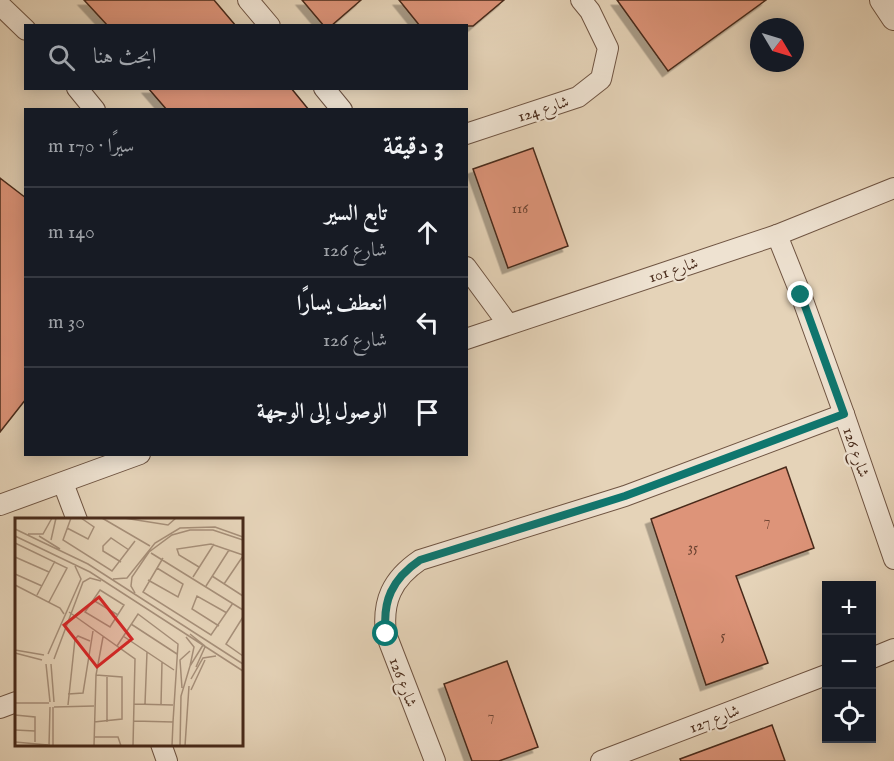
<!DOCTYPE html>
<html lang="ar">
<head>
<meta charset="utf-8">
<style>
  body { margin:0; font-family:"IM FELL English",Amiri,serif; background:#242831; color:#f1f3f6; direction:rtl }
  .controls { position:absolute; right:18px; bottom:18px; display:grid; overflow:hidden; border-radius:0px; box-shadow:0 3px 15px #0003 }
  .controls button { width:54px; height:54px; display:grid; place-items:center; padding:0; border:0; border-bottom:2px solid #363941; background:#171b24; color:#f1f3f6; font:30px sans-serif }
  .compass { position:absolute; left:750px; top:18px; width:54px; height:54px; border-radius:50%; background:#171b24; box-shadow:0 3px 15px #0003; rotate:128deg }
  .stop { position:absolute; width:18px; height:18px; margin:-14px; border:4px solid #0f766e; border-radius:50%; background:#fff }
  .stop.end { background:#0f766e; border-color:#fff; box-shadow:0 2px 6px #0008 }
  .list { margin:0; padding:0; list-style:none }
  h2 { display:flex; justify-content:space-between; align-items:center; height:78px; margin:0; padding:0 24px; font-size:26px }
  h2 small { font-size:20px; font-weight:400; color:#9ea1a6 }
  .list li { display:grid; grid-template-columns:39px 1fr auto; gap:18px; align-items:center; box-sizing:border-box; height:90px; padding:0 24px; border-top:2px solid #363941 }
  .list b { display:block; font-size:22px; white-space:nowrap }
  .list p { margin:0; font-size:20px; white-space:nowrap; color:#9ea1a6 }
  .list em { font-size:20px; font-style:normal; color:#9ea1a6 }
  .icon { flex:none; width:33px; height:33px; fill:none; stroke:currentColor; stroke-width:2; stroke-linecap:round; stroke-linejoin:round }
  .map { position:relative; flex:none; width:894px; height:761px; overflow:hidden; direction:ltr }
  .search { position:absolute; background:#171b24; box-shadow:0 3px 15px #0003; left:24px; top:24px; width:444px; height:66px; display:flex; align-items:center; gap:15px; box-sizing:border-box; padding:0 21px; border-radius:0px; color:#9ea1a6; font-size:22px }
  .panel { position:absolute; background:#171b24; box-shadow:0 3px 15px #0003; left:24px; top:108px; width:444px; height:348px; border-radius:0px; direction:rtl }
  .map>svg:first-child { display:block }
</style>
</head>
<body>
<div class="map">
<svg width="894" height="761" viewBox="0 0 894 761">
  <defs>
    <filter id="shadow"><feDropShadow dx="-5.5" dy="5.5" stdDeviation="0" flood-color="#0004"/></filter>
  </defs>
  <rect width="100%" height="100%" fill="#e5d3b8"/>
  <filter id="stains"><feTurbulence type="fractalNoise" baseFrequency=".00333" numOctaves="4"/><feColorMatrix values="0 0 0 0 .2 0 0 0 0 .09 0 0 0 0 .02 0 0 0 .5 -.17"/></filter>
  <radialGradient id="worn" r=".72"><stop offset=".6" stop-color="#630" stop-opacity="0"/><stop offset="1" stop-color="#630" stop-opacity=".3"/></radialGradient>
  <g fill="#dd9479" stroke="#482a1a" stroke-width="1.5" filter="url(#shadow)">
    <polygon points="84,0 214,0 236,26 108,26"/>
    <polygon points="302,0 361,0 331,26 324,26"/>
    <polygon points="399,0 504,0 473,26 420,26"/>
    <polygon points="617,0 766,0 668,71"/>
    <polygon points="148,88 291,88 309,110 167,110"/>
    <polygon points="533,148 568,246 508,268 473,169"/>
    <polygon points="0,178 26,198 26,399 0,432"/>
    <polygon points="786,467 814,548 736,576 768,663 706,685 651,519"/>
    <polygon points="507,661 538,747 499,761 472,761 444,684"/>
    <polygon points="772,725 785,761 681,761 680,759"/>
  </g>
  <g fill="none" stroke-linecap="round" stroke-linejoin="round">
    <g stroke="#6f5442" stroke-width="22">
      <g id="minor">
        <polyline points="248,0 270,26"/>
        <polyline points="0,5 26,30"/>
        <polyline points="77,88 95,110"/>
        <polyline points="324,88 342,110"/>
        <polyline points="466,134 578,97 601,79 608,48 590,11 581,0"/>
        <polyline points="777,235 801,295 844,414"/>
        <polyline points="466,267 508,324"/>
        <polyline points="466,339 777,235 894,188"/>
        <polyline points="63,483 77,520"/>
        <polyline points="0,505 140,454"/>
        <polyline points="872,658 894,649"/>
        <polyline points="0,708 16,702"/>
        <polyline points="161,744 167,761"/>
        <path d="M435,761L386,634C382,601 392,579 420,560L625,496L844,414L894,559"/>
        <polyline points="601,761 826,675"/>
      </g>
    </g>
    <g stroke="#6f5442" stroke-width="26">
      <polyline id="tertiary" points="882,0 894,18"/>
    </g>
    <use href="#minor" stroke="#eee2d1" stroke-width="20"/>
    <use href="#tertiary" stroke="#eee2d1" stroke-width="24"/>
  </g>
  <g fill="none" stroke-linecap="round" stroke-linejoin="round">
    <path stroke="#0f766e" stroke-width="8" d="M386,634C382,601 392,579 420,560L625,496L844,414L801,295"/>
  </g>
  <g text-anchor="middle" stroke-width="4.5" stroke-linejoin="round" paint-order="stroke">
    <g font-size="14" fill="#6d4432">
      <text x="520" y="213">116</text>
      <text x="767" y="525">7</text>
      <text x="693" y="552">35</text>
      <text x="723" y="640">5</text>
      <text x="491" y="720">7</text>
    </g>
    <g font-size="16" fill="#482a1a" stroke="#eee2d1">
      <text transform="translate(543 108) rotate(-18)" y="6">شارع 124</text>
      <text transform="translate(673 269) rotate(-18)" y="6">شارع 101</text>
      <text transform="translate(857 452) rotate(71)" y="6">شارع 126</text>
      <text transform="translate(404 682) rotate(69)" y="6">شارع 126</text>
      <text transform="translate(714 718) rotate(-21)" y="6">شارع 127</text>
    </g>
  </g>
  <g transform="translate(15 518)">
    <rect width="228" height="228" fill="#e5d3b8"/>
    <path fill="none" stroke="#a68f79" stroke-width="1.5" d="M56,0L48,22L97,53L120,23M87,0L135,28M109,0L153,7L161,0M52,10L73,21L79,9L66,0M0,11L73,46L228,146M13,16H28L37,0M0,18L75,54L228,153M24,18L45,31M36,22L41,0M0,25L52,50L34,84M136,35L228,92M0,39L34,54M148,40L128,74L196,117L218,85M106,44L88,33V28L96,20L114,32M184,49L164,37L162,31L196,26L228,37M0,56L27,68M197,58L228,78M178,59L199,26M98,61L112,60L140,25L165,10L200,9L228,19M133,62L163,79L168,66L142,50M209,66L228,38M0,67L45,90L49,96M191,68L214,32M85,72L109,87L95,109L70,94ZM120,75L116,68L117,59L134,34L157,17L175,12H198L228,22M22,77L40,43M78,82L103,97M54,94L120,141L118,228M228,99L211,126L228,138M116,106L162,136M204,108L177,91L182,78L212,95M175,116L190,128M108,118L159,152M171,119L179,129L175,148M102,128L123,96L163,126L158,204L119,203M0,132L29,137M0,135L27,142M33,136L66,61L60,48M39,141L68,64L75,60L86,63M31,146L35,184M36,146L39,184M181,149L190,129M176,161L188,140L201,138M167,170L165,142L175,133M176,172L190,142M53,176L68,175L78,113M0,185H34M119,186L158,187M130,186L132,134M53,187L60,121L63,118L75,123M146,187L147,144M39,189L79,188M0,197L20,199V224M79,204L107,201V159L81,157M92,204V158M0,212L20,213M79,219H103L106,228M0,224L33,227M34,228L35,189M38,228V189M79,228L81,157L88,119M157,228L158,204M165,228L166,178L175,148L188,127M170,228L174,168"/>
    <path fill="#d62828" fill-opacity="0.15" stroke="#d62828" stroke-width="3" d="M84,79L117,121L82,149L49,107Z"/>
    <rect width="228" height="228" fill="none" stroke="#482a1a" stroke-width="3"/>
  </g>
  <rect width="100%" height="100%" filter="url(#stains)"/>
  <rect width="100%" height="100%" fill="url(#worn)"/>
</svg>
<div class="controls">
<button>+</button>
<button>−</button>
<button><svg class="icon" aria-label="locate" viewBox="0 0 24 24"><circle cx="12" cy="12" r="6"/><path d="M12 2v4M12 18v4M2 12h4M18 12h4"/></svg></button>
</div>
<svg class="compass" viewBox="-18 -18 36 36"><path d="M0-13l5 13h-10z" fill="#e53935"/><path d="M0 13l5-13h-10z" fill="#9ea1a6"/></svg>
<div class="stop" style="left:386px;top:634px"></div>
<div class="stop end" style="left:801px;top:295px"></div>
<div class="search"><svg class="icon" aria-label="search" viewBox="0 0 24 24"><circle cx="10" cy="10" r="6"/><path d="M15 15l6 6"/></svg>ابحث هنا</div>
<section class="panel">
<h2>3 دقيقة<small>سيرًا · 170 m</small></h2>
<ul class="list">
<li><svg class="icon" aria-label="ahead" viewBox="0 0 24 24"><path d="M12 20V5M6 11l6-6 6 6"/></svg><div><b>تابع السير</b><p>شارع 126</p></div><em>140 m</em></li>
<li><svg class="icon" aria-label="left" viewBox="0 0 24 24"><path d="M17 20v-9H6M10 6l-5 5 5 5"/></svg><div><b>انعطف يسارًا</b><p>شارع 126</p></div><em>30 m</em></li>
<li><svg class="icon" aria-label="arrive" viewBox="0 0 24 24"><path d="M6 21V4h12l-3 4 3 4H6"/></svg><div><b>الوصول إلى الوجهة</b></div></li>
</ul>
</section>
</div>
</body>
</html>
